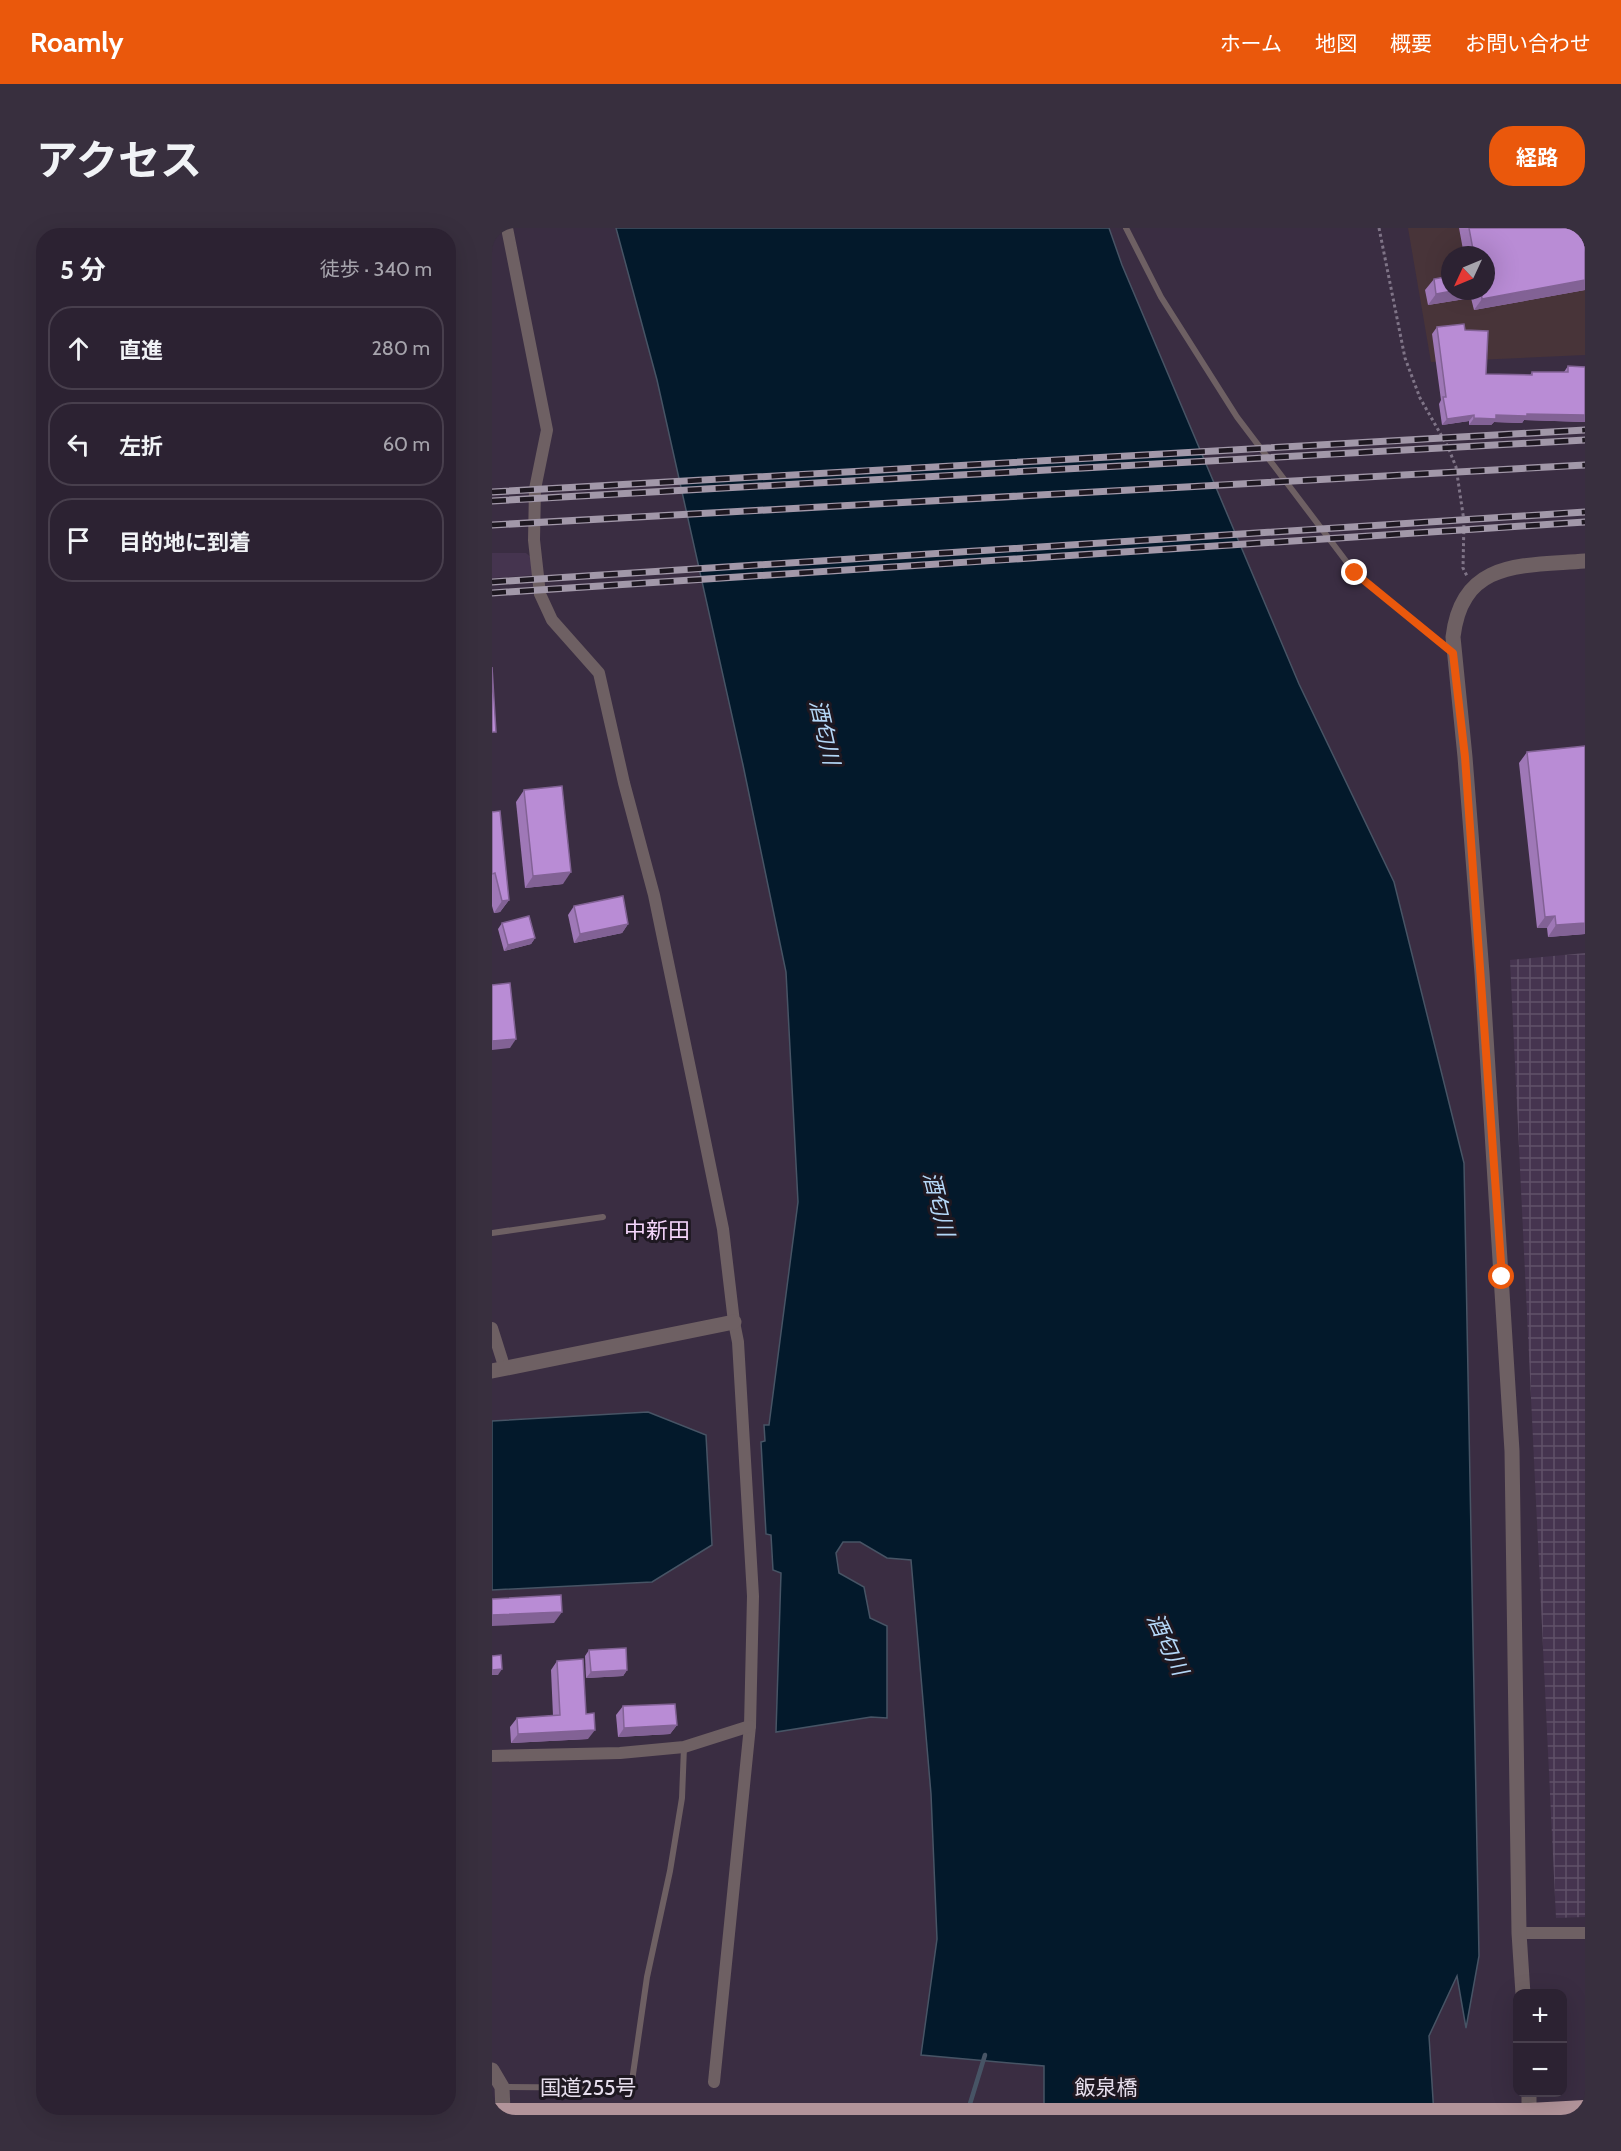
<!DOCTYPE html>
<html lang="ja">
<head>
<meta charset="utf-8">
<style>
  body { margin:0; font-family:Cabin,"Noto Sans JP",sans-serif; background:#382f3e; color:#f1f3f6 }
  .controls { position:absolute; right:18px; bottom:18px; display:grid; overflow:hidden; border-radius:12px; box-shadow:0 6px 24px #0002 }
  .controls button { width:54px; height:54px; display:grid; place-items:center; padding:0; border:0; border-bottom:2px solid #483f4d; background:#2c2232; color:#f1f3f6; font:30px sans-serif }
  .compass { position:absolute; left:949px; top:18px; width:54px; height:54px; border-radius:50%; background:#2c2232; box-shadow:0 6px 24px #0002; rotate:226deg }
  .stop { position:absolute; width:18px; height:18px; margin:-14px; border:4px solid #ea580c; border-radius:50%; background:#fff }
  .stop.end { background:#ea580c; border-color:#fff; box-shadow:0 2px 6px #0008 }
  .list { margin:0; padding:0; list-style:none }
  h2 { display:flex; justify-content:space-between; align-items:center; height:78px; margin:0; padding:0 24px; font-size:26px }
  h2 small { font-size:20px; font-weight:400; color:#a6a4ac }
  .list li { display:grid; grid-template-columns:39px 1fr auto; gap:18px; align-items:center; box-sizing:border-box; height:84px; margin:0 12px 12px; padding:0 12px; border:2px solid #483f4d; border-radius:24px }
  .list b { display:block; font-size:22px; white-space:nowrap }
  .list em { font-size:20px; font-style:normal; color:#a6a4ac }
  .icon { flex:none; width:33px; height:33px; fill:none; stroke:currentColor; stroke-width:2; stroke-linecap:round; stroke-linejoin:round }
  .map { position:relative; flex:none; width:1093px; height:1887px; overflow:hidden; border-radius:24px }
  header { display:flex; align-items:center; gap:36px; box-sizing:border-box; height:84px; padding:0 30px; background:#ea580c; color:#fff }
  header strong { font-size:28px }
  nav { display:flex; gap:33px; margin-inline-start:auto; font-size:21px }
  .intro { display:flex; align-items:center; justify-content:space-between; box-sizing:border-box; height:144px; padding:0 36px }
  h1 { margin:0; font-size:42px }
  .button { padding:15px 27px; border-radius:24px; background:#ea580c; color:#fff; font-size:21px; font-weight:700 }
  main { display:flex; gap:36px; padding:0 36px }
  aside { flex:1; background:#2c2232; border-radius:24px; box-shadow:0 6px 24px #0002 }
  .map>svg:first-child { display:block }
</style>
</head>
<body>
<header>
<strong>Roamly</strong>
<nav><a>ホーム</a><a>地図</a><a>概要</a><a>お問い合わせ</a></nav>
</header>
<div class="intro"><h1>アクセス</h1><a class="button">経路</a></div>
<main>
<aside>
<h2>5 分<small>徒歩 · 340 m</small></h2>
<ul class="list">
<li><svg class="icon" aria-label="ahead" viewBox="0 0 24 24"><path d="M12 20V5M6 11l6-6 6 6"/></svg><div><b>直進</b></div><em>280 m</em></li>
<li><svg class="icon" aria-label="left" viewBox="0 0 24 24"><path d="M17 20v-9H6M10 6l-5 5 5 5"/></svg><div><b>左折</b></div><em>60 m</em></li>
<li><svg class="icon" aria-label="arrive" viewBox="0 0 24 24"><path d="M6 21V4h12l-3 4 3 4H6"/></svg><div><b>目的地に到着</b></div></li>
</ul>
</aside>
<div class="map">
<svg width="1093" height="1887" viewBox="0 0 1093 1887">
  <defs>
    <pattern id="industrial-grid" width="8" height="8" patternUnits="userSpaceOnUse" patternTransform="scale(1.5)"><rect width="8" height="8" fill="#45344f"/><path d="M0 4h8M4 0v8" fill="none" stroke="#605168"/></pattern>
  </defs>
  <rect width="100%" height="100%" fill="#3a2d42"/>
  <path fill="#483439" fill-rule="evenodd" d="M916,0H1093V127L939,134ZM958,27H994V63H958Z"/>
  <polygon fill="url(#industrial-grid)" points="1093,725 1093,1689 1064,1690 1018,732"/>
  <polygon fill="#45344f" points="0,325 34,325 40,330 43,347 0,350"/>
  <g fill="#03192b" stroke="#475465" stroke-width="1.5">
    <polygon points="124,0 617,0 630,37 807,456 902,654 972,935 987,1728 974,1800 965,1748 937,1808 942,1887 552,1887 552,1838 429,1827 445,1711 439,1566 419,1332 395,1330 368,1314 351,1314 344,1325 347,1345 372,1359 378,1390 395,1398 395,1490 379,1489 284,1504 289,1345 281,1342 279,1307 274,1306 269,1214 273,1213 272,1197 277,1197 306,974 294,744 251,537 165,152"/>
    <polygon points="156,1184 214,1207 220,1317 160,1354 0,1362 0,1193"/>
  </g>
  <g fill="none" stroke-linecap="round" stroke-linejoin="round">
    <polyline stroke="#475465" stroke-width="4.5" points="477,1879 493,1827"/>
    <polyline stroke="#7f7487" stroke-width="3" stroke-dasharray="3 3" stroke-linecap="butt" points="887,0 913,130 928,170 956,219 964,239 972,293 971,340 975,348"/>
    <g stroke="#6e6063" stroke-width="6">
      <polyline points="634,0 669,69 745,189 863,345 961,425"/>
      <polyline points="0,1005 111,989"/>
      <polyline points="10,1859 139,1860 155,1749 178,1643 190,1570 192,1519"/>
    </g>
    <g stroke="#6e6063" stroke-width="12">
      <polyline points="15,0 55,202 43,261 42,312 48,366 60,392 107,445 132,555 162,667 204,869 231,1001 242,1094 246,1114 261,1368 258,1498 222,1854"/>
      <polyline points="0,1100 13,1141"/>
      <polyline points="0,1528 128,1525 192,1519 258,1498"/>
      <polyline points="1027,1705 1093,1705"/>
    </g>
    <g stroke="#6e6063" stroke-width="15">
      <polyline points="0,1143 242,1094"/>
      <path d="M1031,1766L1027,1705L1020,1223L990,745L973,529L961,409C970,331 1031,338 1093,333"/>
      <polyline points="0,1842 10,1859 11,1883"/>
      <polyline points="1037,1887 1037,1864"/>
    </g>
    <polyline stroke="#b2949a" stroke-width="16" points="0,1883 1037,1883 1093,1880"/>
    <g stroke="#a298a9" stroke-width="7">
      <g id="rail">
        <polyline points="0,264 1093,202"/>
        <polyline points="0,273 1093,212"/>
        <polyline points="0,297 1093,237"/>
        <polyline points="0,354 1093,284"/>
        <polyline points="0,365 1093,294"/>
      </g>
    </g>
    <use href="#rail" stroke="#1e1821" stroke-width="4.5" stroke-dasharray="14" stroke-linecap="butt"/>
  </g>
  <g fill="#9f78b7">
    <polygon points="967,0 1091,0 1093,9 1093,62 982,82 979,70 936,77 933,62 942,51 958,63 994,63 994,27 972,27"/>
    <polygon points="945,99 973,102 994,146 1038,147 1040,144 1072,144 1076,138 1093,139 1093,194 1032,192 1030,195 1002,194 999,197 977,197 977,193 950,197 947,176 949,172 940,106"/>
    <polygon points="1035,524 1093,706 1056,709 1055,700 1045,700 1027,535"/>
    <polygon points="32,562 71,656 33,660 24,574"/>
    <polygon points="0,584 17,672 8,684 2,685 0,678"/>
    <polygon points="82,678 136,696 130,705 82,715 76,687"/>
    <polygon points="10,695 43,710 39,716 12,723 6,701"/>
    <polygon points="97,1422 135,1442 131,1448 94,1450 93,1428"/>
    <polygon points="65,1433 94,1486 96,1511 19,1515 18,1499 25,1490 61,1488 59,1442"/>
    <polygon points="131,1478 185,1497 178,1506 126,1509 124,1487"/>
  </g>
  <g fill="#826295">
    <polygon points="1093,52 1093,62 982,82 990,71"/>
    <polygon points="960,63 984,63 979,70 936,77 944,66"/>
    <polygon points="1035,186 1093,187 1093,194 1032,192 1030,195 1002,194 999,197 977,197 982,190 1004,187"/>
    <polygon points="982,187 977,193 950,197 955,191"/>
    <polygon points="79,644 71,656 33,660 41,648"/>
    <polygon points="17,672 8,684 2,685 10,673"/>
    <polygon points="1063,688 1055,700 1045,700 1053,689"/>
    <polygon points="1093,695 1093,706 1056,709 1064,697"/>
    <polygon points="136,696 130,705 82,715 88,706"/>
    <polygon points="43,710 39,716 12,723 16,717"/>
    <polygon points="24,811 18,820 0,822 0,813"/>
    <polygon points="70,1384 62,1395 0,1398 0,1387"/>
    <polygon points="10,1441 6,1447 0,1447 0,1442"/>
    <polygon points="135,1442 131,1448 94,1450 99,1444"/>
    <polygon points="185,1497 178,1506 126,1509 132,1500"/>
    <polygon points="103,1502 96,1511 19,1515 26,1506"/>
  </g>
  <g fill="#b98cd5" stroke="#826295" stroke-width="1.5">
    <polygon points="977,0 1091,0 1093,9 1093,52 990,71 989,63 994,63 994,27 982,27"/>
    <polygon points="958,48 958,63 960,63 944,66 942,51"/>
    <polygon points="972,96 973,102 996,103 994,146 1040,147 1040,144 1076,144 1076,138 1093,139 1093,187 1035,186 1035,188 1004,187 1004,191 982,190 982,187 955,191 951,169 954,169 945,99"/>
    <polygon points="0,439 4,504 0,504"/>
    <polygon points="1093,518 1093,695 1064,697 1063,688 1053,689 1035,524"/>
    <polygon points="70,558 79,644 41,648 32,562"/>
    <polygon points="8,583 17,672 10,673 3,645 0,646 0,584"/>
    <polygon points="131,668 136,696 88,706 82,678"/>
    <polygon points="37,688 43,710 16,717 10,695"/>
    <polygon points="18,755 24,811 0,813 0,757"/>
    <polygon points="69,1367 70,1384 0,1387 0,1371"/>
    <polygon points="134,1420 135,1442 99,1444 97,1422"/>
    <polygon points="9,1427 10,1441 0,1442 0,1428"/>
    <polygon points="91,1431 94,1486 102,1485 103,1502 26,1506 25,1490 68,1487 65,1433"/>
    <polygon points="183,1476 185,1497 132,1500 131,1478"/>
  </g>
  <g fill="none" stroke-linecap="round" stroke-linejoin="round">
    <polyline stroke="#ea580c" stroke-width="8" points="863,345 961,425 973,529 1010,1049"/>
  </g>
  <g text-anchor="middle" stroke-width="6" stroke-linejoin="round" paint-order="stroke">
    <g font-size="21" fill="#e6deec" stroke="#1e1821">
      <text x="96" y="1867">国道255号</text>
      <text x="614" y="1867">飯泉橋</text>
    </g>
    <g font-size="22" font-style="italic" fill="#b4d7f7" stroke="#1e1821">
      <text transform="translate(333 504) rotate(77)" y="8">酒匂川</text>
      <text transform="translate(447 976) rotate(76)" y="8">酒匂川</text>
      <text transform="translate(676 1416) rotate(65)" y="8">酒匂川</text>
    </g>
    <g font-size="22" fill="#f5d6fb" stroke="#1e1821">
      <text x="165" y="1010">中新田</text>
    </g>
  </g>
</svg>
<div class="controls">
<button>+</button>
<button>−</button>
</div>
<svg class="compass" viewBox="-18 -18 36 36"><path d="M0-13l5 13h-10z" fill="#e53935"/><path d="M0 13l5-13h-10z" fill="#a6a4ac"/></svg>
<div class="stop" style="left:1010px;top:1049px"></div>
<div class="stop end" style="left:863px;top:345px"></div>
</div>
</main>
</body>
</html>
